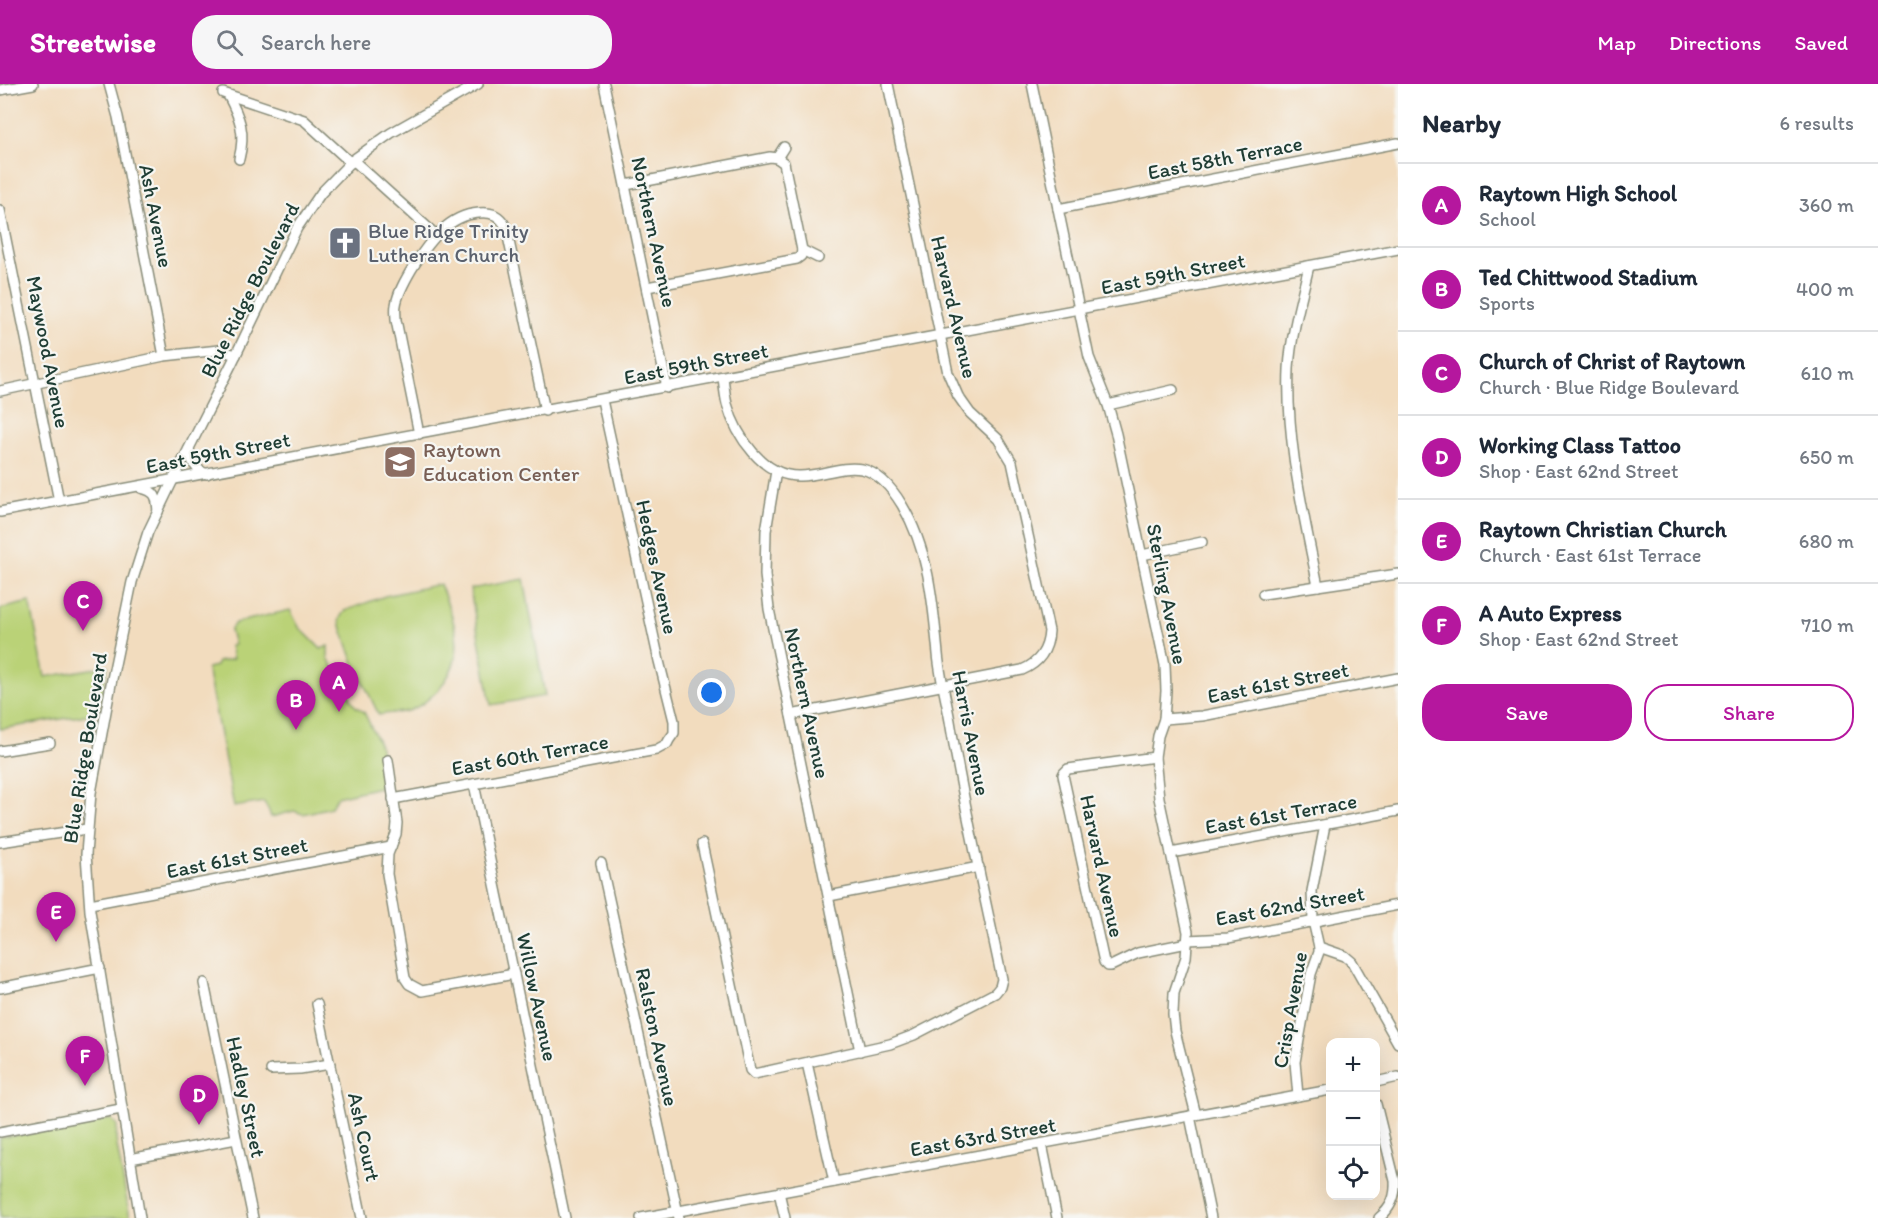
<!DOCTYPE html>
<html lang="en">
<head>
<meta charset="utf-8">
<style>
  body { margin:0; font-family:Itim,sans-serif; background:#f6f6f7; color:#1f2937 }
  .controls { position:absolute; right:18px; bottom:18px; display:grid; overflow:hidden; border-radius:12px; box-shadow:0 6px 24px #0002 }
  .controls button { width:54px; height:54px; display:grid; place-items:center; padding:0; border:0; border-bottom:2px solid #e0e1e3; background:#fff; color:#1f2937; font:30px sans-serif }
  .you { position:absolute; left:712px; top:609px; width:21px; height:21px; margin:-15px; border:4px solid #fff; border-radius:50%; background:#1a73e8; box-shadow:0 0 0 9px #1a73e833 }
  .badge { display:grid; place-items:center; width:39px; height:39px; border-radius:50%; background:#b5179e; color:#fff; font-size:20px; font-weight:700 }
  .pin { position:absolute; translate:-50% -50px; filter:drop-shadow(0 2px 3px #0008) }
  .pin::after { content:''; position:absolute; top:32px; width:21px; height:18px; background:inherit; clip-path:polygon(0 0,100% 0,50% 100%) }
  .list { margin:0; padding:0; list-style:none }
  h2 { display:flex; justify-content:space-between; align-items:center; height:78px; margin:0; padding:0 24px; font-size:26px }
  h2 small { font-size:20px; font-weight:400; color:#747a83 }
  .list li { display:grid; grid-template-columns:39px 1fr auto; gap:18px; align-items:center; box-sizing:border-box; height:84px; padding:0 24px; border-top:2px solid #e0e1e3 }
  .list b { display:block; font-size:22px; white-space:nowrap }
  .list p { margin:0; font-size:20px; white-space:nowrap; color:#747a83 }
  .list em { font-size:20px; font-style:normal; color:#747a83 }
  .actions { display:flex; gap:12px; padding:18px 24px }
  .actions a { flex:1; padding:14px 0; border:2px solid #b5179e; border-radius:24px; text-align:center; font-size:21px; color:#b5179e }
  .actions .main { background:#b5179e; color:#fff }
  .icon { flex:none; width:33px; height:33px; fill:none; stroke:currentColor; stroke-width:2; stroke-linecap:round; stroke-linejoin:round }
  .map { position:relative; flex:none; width:1398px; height:1134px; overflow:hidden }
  header { display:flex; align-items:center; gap:36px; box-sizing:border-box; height:84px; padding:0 30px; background:#b5179e; color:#fff }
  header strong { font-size:28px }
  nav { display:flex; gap:33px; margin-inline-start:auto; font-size:21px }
  .search { width:420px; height:54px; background:#f6f6f7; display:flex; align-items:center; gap:15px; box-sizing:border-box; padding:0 21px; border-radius:24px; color:#747a83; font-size:22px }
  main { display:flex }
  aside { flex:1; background:#fff }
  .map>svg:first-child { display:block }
</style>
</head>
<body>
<header>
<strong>Streetwise</strong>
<div class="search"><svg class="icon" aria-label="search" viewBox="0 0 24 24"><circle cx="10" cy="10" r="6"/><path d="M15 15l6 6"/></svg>Search here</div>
<nav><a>Map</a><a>Directions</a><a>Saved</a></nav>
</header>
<main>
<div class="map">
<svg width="1398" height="1134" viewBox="0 0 1398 1134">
  <rect width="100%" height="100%" fill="#f6f6f2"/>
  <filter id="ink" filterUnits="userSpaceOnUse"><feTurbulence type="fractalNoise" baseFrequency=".0167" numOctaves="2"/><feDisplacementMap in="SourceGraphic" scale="12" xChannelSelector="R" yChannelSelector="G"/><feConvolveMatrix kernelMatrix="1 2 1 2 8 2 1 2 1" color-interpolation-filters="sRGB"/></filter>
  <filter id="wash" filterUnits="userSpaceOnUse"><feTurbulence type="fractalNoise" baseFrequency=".008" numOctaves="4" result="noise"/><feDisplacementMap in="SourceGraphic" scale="24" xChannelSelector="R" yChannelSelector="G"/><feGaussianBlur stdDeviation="1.35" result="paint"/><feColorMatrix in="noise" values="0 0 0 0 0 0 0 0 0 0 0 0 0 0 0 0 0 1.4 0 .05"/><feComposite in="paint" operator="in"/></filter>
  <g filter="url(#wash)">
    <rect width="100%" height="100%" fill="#f2dcbe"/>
    <g fill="#bad277" stroke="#6c8856" stroke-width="1.5">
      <polygon points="524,495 545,612 491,621 470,505"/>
      <path d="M440,500C455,540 470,571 437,607C430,614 421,622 411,626C401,630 390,628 379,631L353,577L339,536L344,527L385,512Z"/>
      <polygon points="30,518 45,593 108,582 98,629 0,645 0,525"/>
      <polygon points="290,526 299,543 321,565 328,562 328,574 355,622 364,628 381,664 384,702 337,713 331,723 303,730 294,727 271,733 269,727 264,718 234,723 207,584 216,582 218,578 233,575 230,562 234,561 230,546 235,539"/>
      <polygon points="111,1035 117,1041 116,1056 130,1134 0,1134 0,1054"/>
    </g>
  </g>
  <g filter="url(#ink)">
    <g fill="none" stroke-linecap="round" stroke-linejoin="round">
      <g stroke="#888c79" stroke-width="12">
        <g id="minor">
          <polyline points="109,0 118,33 164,272"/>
          <polyline points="604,0 667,304"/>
          <polyline points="1032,0 1089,273 1108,321 1116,350 1165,581 1166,607 1164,635 1158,652 1155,673 1159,714 1188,848 1186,873 1174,909 1173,930 1175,947 1196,1031"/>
          <polyline points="0,6 33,0"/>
          <polyline points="223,9 304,36 351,79"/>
          <path d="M228,11C240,34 246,48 239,75"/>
          <polyline points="777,74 784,79 802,166 818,174"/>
          <polyline points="777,74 784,63"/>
          <polyline points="353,76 436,151"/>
          <polyline points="626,101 770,73 777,74"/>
          <polyline points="1058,125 1398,59"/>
          <polyline points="0,126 59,417"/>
          <path d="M1309,182C1301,216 1291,250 1289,285C1286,359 1304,431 1318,502"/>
          <polyline points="647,203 797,175 801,172 802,166"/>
          <polyline points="0,307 164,272 219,266 236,271"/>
          <polyline points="1108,321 1173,306"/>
          <path d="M419,350L396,236C396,231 395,226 396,221C398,208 406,195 413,183C428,159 448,131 479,129C492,128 500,131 506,143L545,327"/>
          <path d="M189,365C191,377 195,386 207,390"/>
          <polyline points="776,387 766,447 765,491 769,525 860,967"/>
          <path d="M141,404C156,407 157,413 158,428"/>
          <polyline points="0,428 1398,165"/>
          <polyline points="1142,471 1202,458"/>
          <polyline points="1263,510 1398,490"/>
          <path d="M791,631L1022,586C1039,579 1048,566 1049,547L1012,378L998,355L970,329L958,312L948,289L888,0"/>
          <polyline points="1164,635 1202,632 1398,594"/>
          <polyline points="0,667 50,659"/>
          <polyline points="1155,673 1068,685 1064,689 1063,691 1104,878 1108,882 1111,882 1138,869 1187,859"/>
          <polyline points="388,676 397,739 396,750 388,770 387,790 405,894 409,900 422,907 514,890"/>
          <polyline points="474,700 565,1134"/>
          <polyline points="393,715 656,666 667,660 669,656 674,649 674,637 659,577 602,316"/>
          <polyline points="0,758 87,745"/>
          <path d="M702,760L750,986L754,990L890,960L914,951L995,909L1000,903L1002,895C984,809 964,723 950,637C946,615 940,592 938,570C933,519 929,466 902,421C893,406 879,389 862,385C842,381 820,392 800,392C763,393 736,352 727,320C725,312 724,302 723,293"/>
          <polyline points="1171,769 1398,727"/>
          <polyline points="601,779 679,1134"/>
          <polyline points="829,812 979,783"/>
          <polyline points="90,820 391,763"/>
          <polyline points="1188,856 1228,854 1398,821"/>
          <polyline points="1319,863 1345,872 1352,878 1398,959"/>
          <polyline points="204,899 253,1134"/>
          <polyline points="0,904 100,884"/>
          <polyline points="317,920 362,1134"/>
          <polyline points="807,979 834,1098"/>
          <polyline points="271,986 300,985 330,980"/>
          <polyline points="1376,998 1398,993"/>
          <polyline points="1298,1012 1295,978 1311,890 1319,868 1319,863 1313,837 1312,807 1325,741"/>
          <path d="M1376,1020L1395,1097C1396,1113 1391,1124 1379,1134"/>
          <polyline points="1190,1032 1211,1134"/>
          <polyline points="0,1048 121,1025"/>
          <polyline points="1042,1060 1057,1134"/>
          <polyline points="130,1075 236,1055"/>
          <polyline points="779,1108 785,1134"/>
          <polyline points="140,1134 90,827 86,770 91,709 111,600 132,498 148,448 173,396 232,279 297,144 321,109 353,76 391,49 478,0"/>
          <polyline points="641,1134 1330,1006"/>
        </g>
      </g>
      <use href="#minor" stroke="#fff" stroke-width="9"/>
    </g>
  </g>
  <defs>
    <g id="church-square" transform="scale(1.725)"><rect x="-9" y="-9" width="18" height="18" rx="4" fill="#6b7280" stroke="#f6f6f2"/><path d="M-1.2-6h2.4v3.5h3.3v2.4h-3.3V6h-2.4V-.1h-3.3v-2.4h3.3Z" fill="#fff"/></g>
    <g id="school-square" transform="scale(1.725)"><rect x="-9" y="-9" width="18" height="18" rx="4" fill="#8d6e63" stroke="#f6f6f2"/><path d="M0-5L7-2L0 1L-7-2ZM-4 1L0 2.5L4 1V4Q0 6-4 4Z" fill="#fff"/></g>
  </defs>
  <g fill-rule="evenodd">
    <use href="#church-square" x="345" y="159"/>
    <use href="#school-square" x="400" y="378"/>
  </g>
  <g text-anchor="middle" stroke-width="4.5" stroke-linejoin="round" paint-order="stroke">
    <g font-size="21" fill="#1f3d34" stroke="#f6f6f2">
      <text transform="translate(1225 74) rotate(-11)" y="7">East 58th Terrace</text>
      <text transform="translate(156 132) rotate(79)" y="7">Ash Avenue</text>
      <text transform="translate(654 148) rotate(78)" y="7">Northern Avenue</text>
      <text transform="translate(1173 190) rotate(-11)" y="7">East 59th Street</text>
      <text transform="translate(250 206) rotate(-63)" y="7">Blue Ridge Boulevard</text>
      <text transform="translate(954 223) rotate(77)" y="7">Harvard Avenue</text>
      <text transform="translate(48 268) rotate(79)" y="7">Maywood Avenue</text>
      <text transform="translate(696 280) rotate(-11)" y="7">East 59th Street</text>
      <text transform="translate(218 369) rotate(-11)" y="7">East 59th Street</text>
      <text transform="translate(657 483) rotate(78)" y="7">Hedges Avenue</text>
      <text transform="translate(1167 510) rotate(79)" y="7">Sterling Avenue</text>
      <text transform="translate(1278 599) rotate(-11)" y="7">East 61st Street</text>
      <text transform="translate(807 619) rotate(78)" y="7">Northern Avenue</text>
      <text transform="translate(971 649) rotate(79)" y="7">Harris Avenue</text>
      <text transform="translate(85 664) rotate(-81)" y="7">Blue Ridge Boulevard</text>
      <text transform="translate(530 671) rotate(-10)" y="7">East 60th Terrace</text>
      <text transform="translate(1281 730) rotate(-10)" y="7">East 61st Terrace</text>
      <text transform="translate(237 774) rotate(-11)" y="7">East 61st Street</text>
      <text transform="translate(1102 782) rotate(78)" y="7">Harvard Avenue</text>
      <text transform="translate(1290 822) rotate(-10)" y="7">East 62nd Street</text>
      <text transform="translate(537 913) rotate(78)" y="7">Willow Avenue</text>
      <text transform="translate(1290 926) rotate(-80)" y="7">Crisp Avenue</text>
      <text transform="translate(657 953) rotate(78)" y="7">Ralston Avenue</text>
      <text transform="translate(246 1013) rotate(78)" y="7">Hadley Street</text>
      <text transform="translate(364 1053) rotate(78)" y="7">Ash Court</text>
      <text transform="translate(983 1053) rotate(-10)" y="7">East 63rd Street</text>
    </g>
    <g font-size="21" fill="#5b616d" stroke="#f6f6f2" text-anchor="start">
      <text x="368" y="154">Blue Ridge Trinity<tspan x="368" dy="24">Lutheran Church</tspan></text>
    </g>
    <g font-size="21" fill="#785e54" stroke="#f6f6f2" text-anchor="start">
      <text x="423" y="373">Raytown<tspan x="423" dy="24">Education Center</tspan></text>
    </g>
  </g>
</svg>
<div class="controls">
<button>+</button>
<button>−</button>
<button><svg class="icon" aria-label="locate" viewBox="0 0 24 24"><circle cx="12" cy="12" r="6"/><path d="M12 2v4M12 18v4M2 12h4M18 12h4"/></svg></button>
</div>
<div class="you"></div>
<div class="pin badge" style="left:339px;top:628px">A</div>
<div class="pin badge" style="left:296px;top:646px">B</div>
<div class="pin badge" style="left:83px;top:547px">C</div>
<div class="pin badge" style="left:199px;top:1041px">D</div>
<div class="pin badge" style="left:56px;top:858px">E</div>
<div class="pin badge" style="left:85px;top:1002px">F</div>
</div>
<aside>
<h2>Nearby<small>6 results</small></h2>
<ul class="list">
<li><span class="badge">A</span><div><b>Raytown High School</b><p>School</p></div><em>360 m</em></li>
<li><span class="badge">B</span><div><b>Ted Chittwood Stadium</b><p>Sports</p></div><em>400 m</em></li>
<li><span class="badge">C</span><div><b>Church of Christ of Raytown</b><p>Church · Blue Ridge Boulevard</p></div><em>610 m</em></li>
<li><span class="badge">D</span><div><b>Working Class Tattoo</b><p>Shop · East 62nd Street</p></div><em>650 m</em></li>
<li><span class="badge">E</span><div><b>Raytown Christian Church</b><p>Church · East 61st Terrace</p></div><em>680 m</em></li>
<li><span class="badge">F</span><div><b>A Auto Express</b><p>Shop · East 62nd Street</p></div><em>710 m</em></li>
</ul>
<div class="actions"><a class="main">Save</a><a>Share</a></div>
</aside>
</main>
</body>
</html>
